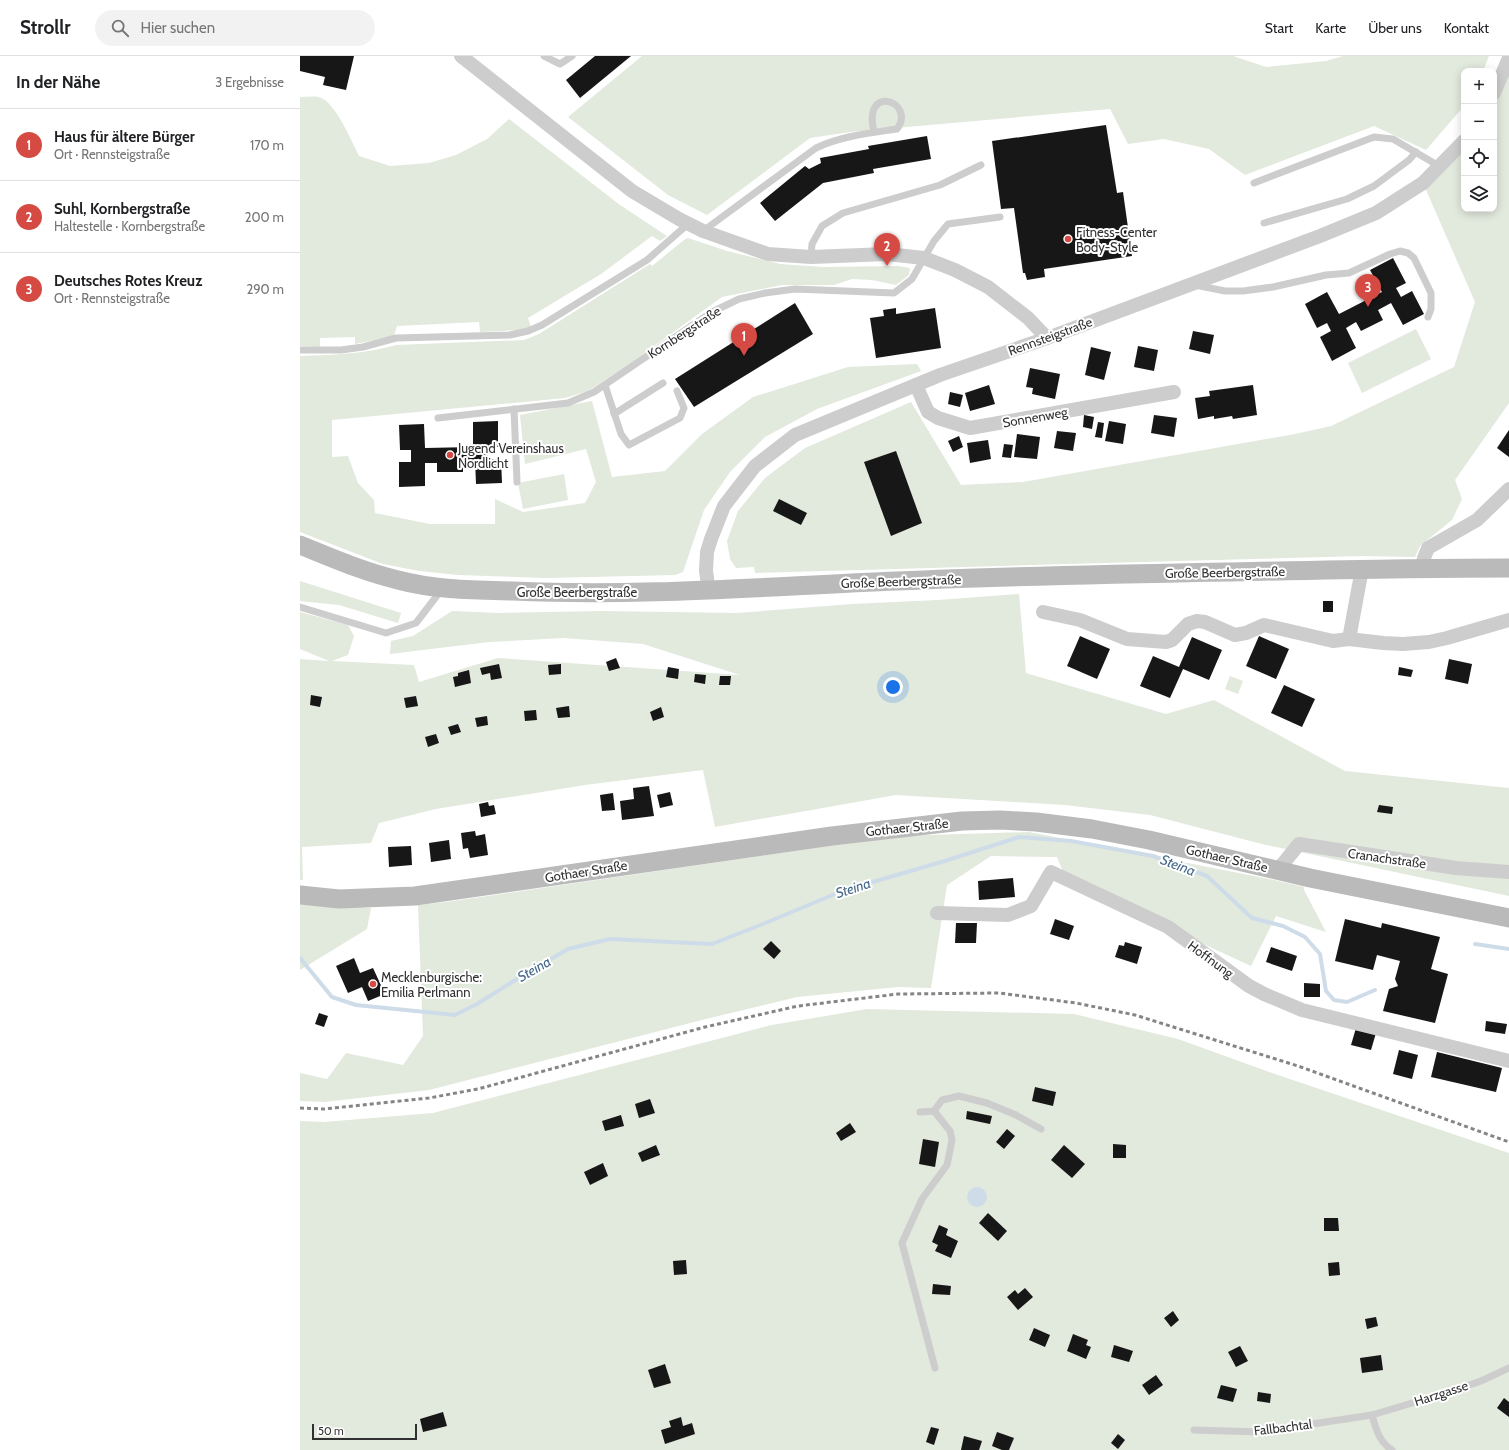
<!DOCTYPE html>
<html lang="de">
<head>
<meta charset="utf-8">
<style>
  body { margin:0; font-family:Cabin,sans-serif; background:#f2f2f2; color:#202124 }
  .controls { position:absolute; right:12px; top:12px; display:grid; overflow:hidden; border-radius:8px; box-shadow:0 2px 10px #0003 }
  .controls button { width:36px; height:36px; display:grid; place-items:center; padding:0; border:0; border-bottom:1px solid #e0e0e0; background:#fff; color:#202124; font:20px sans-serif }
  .scale { position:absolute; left:12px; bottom:10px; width:105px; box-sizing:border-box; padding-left:4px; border:2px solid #303030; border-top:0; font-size:11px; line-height:14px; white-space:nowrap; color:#303030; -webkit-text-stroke:3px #fff; paint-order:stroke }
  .you { position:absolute; left:593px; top:631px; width:14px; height:14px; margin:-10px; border:3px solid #fff; border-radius:50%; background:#1a73e8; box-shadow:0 0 0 6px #1a73e833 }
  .badge { display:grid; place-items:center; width:26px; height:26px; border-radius:50%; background:#d54b44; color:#fff; font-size:13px; font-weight:700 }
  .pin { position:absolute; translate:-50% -33px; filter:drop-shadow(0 1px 2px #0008) }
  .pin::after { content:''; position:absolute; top:21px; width:14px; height:12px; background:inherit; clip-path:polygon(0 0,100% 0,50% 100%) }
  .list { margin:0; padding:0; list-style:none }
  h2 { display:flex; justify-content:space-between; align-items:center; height:52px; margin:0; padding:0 16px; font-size:17px }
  h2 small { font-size:13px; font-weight:400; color:#757577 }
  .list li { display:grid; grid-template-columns:26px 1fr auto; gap:12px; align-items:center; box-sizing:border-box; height:72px; padding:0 16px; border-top:1px solid #e0e0e0 }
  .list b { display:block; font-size:15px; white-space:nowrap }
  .list p { margin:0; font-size:13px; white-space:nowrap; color:#757577 }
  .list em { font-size:13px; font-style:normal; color:#757577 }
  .icon { flex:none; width:22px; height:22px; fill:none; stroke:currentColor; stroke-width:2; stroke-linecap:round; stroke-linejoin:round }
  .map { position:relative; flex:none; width:1209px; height:1394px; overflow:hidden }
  header { display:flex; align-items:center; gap:24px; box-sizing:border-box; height:56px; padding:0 20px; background:#fff; border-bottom:1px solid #e0e0e0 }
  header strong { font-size:19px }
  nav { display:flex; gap:22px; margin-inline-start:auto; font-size:14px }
  .search { width:280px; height:36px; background:#f2f2f2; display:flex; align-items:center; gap:10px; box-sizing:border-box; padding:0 14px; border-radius:22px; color:#757577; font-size:15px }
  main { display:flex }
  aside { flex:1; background:#fff }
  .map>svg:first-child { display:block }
</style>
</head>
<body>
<header>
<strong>Strollr</strong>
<div class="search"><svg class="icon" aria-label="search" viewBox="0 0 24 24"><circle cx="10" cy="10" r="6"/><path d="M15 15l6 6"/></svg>Hier suchen</div>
<nav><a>Start</a><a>Karte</a><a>Über uns</a><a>Kontakt</a></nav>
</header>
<main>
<aside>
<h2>In der Nähe<small>3 Ergebnisse</small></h2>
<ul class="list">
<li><span class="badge">1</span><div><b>Haus für ältere Bürger</b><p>Ort · Rennsteigstraße</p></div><em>170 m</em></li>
<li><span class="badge">2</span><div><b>Suhl, Kornbergstraße</b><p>Haltestelle · Kornbergstraße</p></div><em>200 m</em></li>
<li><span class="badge">3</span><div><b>Deutsches Rotes Kreuz</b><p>Ort · Rennsteigstraße</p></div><em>290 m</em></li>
</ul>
</aside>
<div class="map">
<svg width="1209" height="1394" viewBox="0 0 1209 1394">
  <rect width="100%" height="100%" fill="#fff"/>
  <g fill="#e2e9dd">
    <polygon points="342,0 933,0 966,11 1026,5 1043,0 1189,0 1183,15 1164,15 1164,50 1126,94 1074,70 945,119 909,93 864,83 828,88 810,53 550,76 510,82 407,159 368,139 268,61"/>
    <polygon points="1209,2 1209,347 1155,424 1162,443 1152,464 1120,490 1115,501 1062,500 731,509 455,517 454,511 436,512 430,503 427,485 438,455 465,422 505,392 611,346 661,429 723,426 995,378 1031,370 1154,311 1175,246 1123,127 1164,85 1164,153 1194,153 1194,37"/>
    <path d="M0,41C6,41 13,40 19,41C35,45 52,86 59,100L90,110L129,107L156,99L187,83L209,63L320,149L367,180L360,185L352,180L301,218L228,262L231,271L220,274L180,276L179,266L97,270L94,280L55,288V281L20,282V291L0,290Z"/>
    <path d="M388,182L427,195L480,208L523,211L598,210L610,212L609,219L596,229L572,224L552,223L534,229H482L422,241L332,306L288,335L265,342L32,364V401L48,400L58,427L74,444L75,457L130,468H195V443L223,456L285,447L296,426L286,393L225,408L220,359L292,345L312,421L365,415L402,378L453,341L548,311L617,308L621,315L517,353L465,381L430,416L404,454L383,516L375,519L246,522L158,519L119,515L83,508L0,476V300C32,299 64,298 96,289L224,284L239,278L350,208L352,210L384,184Z"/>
    <polygon points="1116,273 1131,303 1062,337 1048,307"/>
    <polygon points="264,418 268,444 223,453 218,427"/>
    <polygon points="0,525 101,557 98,567 39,549 0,545"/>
    <polygon points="719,538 726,617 866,658 914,644 1045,715 1209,732 1209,840 966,789 850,759 765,749 596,739 415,771 403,714 285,729 136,753 79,767 71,787 2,791 3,824 0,824 0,603 29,605 0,593 0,556 48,569 54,580 48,599 32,605 114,609 119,626 198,602 440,619 343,588 264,582 189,586 90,598 91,585 113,580 152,555 197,557 301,555 437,557 552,548 638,544"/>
    <polygon points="930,620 943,625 938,638 925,633"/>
    <polygon points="729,776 974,824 1004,831 1004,834 1026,876 976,860 951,910 767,825 757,801 691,800 647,829 631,932 598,931 497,941 406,963 129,1034 24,1046 0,1045 0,1017 27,1023 46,997 103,1009 123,980 118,849 146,846 597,780"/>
    <polygon points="0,848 71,852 67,873 0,914"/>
    <polygon points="567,953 774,958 878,983 975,1018 1209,1097 1209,1394 0,1394 0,1065 24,1066 133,1057 472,969"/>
  </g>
  <circle fill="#cedce9" cx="677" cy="1141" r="10"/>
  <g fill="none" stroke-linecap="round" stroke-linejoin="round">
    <g stroke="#cedce9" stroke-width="4">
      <polyline points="1175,888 1209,893"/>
      <polyline points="0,902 32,941 56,949 155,959 177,948 217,923 268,893 310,883 412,888 463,868 542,835 648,804 719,781 771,785 853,800 907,820 952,862 983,870 1005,881 1020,898 1026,935 1034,944 1047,946 1075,934"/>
    </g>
  </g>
  <g fill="#171717">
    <polygon points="0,0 54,0 46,34 23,29 25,21 0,15"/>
    <polygon points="295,0 331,0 280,42 266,24"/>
    <polygon points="806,69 817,137 823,136 832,200 744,213 745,221 727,224 725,217 723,217 714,152 701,153 692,85"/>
    <polygon points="627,80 631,103 573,113 574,117 523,127 475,165 460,147 505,110 509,113 521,107 520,102 569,93 568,90"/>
    <polygon points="1093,202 1106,227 1096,232 1101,241 1112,235 1124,258 1103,269 1091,247 1078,254 1083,264 1061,275 1056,266 1046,272 1056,292 1032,305 1020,281 1031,275 1027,267 1017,272 1005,248 1027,236 1039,258 1082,236 1070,214"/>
    <polygon points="495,247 513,278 394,351 375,323"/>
    <polygon points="596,252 596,258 635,252 641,292 576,302 570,262 584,260 583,254"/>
    <polygon points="893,275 914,279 910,298 889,293"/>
    <polygon points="838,290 858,294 854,315 834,311"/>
    <polygon points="791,291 811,296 804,324 785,319"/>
    <polygon points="730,312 760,318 755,343 732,338 733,332 726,331"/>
    <polygon points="689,329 695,348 670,355 665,337"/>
    <polygon points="953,329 957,359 933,363 932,360 914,363 914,360 898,363 895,342 910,340 909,335"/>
    <polygon points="650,336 663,339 660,351 648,348"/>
    <polygon points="784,359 794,361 792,373 783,371"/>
    <polygon points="854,359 877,362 874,381 851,377"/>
    <polygon points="198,365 198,391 188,391 188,403 201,403 202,427 176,428 175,404 170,405 170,410 163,410 163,416 137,416 137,407 125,407 125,430 99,431 99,406 111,406 111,394 100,394 99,369 124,368 125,392 173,391 173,366"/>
    <polygon points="809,365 826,368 823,388 805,385"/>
    <polygon points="798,366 804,367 802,382 795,381"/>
    <polygon points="1209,374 1209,401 1197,392"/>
    <polygon points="757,375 776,377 773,395 754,392"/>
    <polygon points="717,378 740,381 737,403 714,401"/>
    <polygon points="659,380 663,391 653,396 648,385"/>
    <polygon points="688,384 691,403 670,407 667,387"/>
    <polygon points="704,388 713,389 711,402 702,401"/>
    <polygon points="596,395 622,467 591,480 564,406"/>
    <polygon points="479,443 507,457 501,469 473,455"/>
    <rect x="1023" y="545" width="10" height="11"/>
    <polygon points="780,580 810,593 797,623 767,610"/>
    <polygon points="959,580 989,593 976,623 946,610"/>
    <polygon points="892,581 922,594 909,624 883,613 870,642 840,630 853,600 879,611"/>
    <polygon points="316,602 320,612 309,615 306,606"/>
    <polygon points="1149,603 1172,608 1168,628 1145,623"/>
    <polygon points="199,608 202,622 191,624 190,617 182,619 180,612"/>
    <polygon points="261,608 261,618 249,619 248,609"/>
    <polygon points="368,611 379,613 378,623 366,621"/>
    <polygon points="1099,611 1113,614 1111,621 1098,619"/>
    <polygon points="169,614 171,627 155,631 153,621 158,620 158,617"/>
    <polygon points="395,618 406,619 405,628 394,626"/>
    <polygon points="420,620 431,620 430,629 419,629"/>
    <polygon points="984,629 1015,643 1002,671 971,657"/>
    <polygon points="11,639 22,641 20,651 10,649"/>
    <polygon points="116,640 118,650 106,652 104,642"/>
    <polygon points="269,650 270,661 258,662 256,652"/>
    <polygon points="361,651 364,661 353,665 350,656"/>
    <polygon points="236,654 237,664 225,665 224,655"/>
    <polygon points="187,660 188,669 177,671 175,662"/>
    <polygon points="158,668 161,676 151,679 148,671"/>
    <polygon points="136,678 139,687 128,691 125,681"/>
    <polygon points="349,730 354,760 322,764 320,745 334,743 333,732"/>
    <polygon points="370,736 373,749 360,752 357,739"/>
    <polygon points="313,737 315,754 302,755 300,739"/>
    <polygon points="188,746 189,750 194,749 196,758 181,761 179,748"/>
    <polygon points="1079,749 1093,751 1092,758 1077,756"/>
    <polygon points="175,775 176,780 185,778 188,799 170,802 168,792 163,793 161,777"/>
    <polygon points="149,784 151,803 131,806 129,787"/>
    <polygon points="111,790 112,809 89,811 88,791"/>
    <polygon points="713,822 715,841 679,844 678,825"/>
    <polygon points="755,863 774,870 769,884 750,878"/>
    <polygon points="1045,863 1081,872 1082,867 1140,881 1131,913 1148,918 1135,967 1083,955 1089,933 1098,930 1095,923 1100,905 1077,899 1073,914 1035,905"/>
    <polygon points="656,867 677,867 676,887 655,887"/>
    <polygon points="471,885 481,895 474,903 463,893"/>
    <polygon points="825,886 842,891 837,908 815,901 819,889 824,890"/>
    <polygon points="971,891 997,900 992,915 966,906"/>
    <polygon points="54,902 60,917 73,912 85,938 68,945 62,931 48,937 36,910"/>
    <polygon points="1004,927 1020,928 1020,941 1004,941"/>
    <polygon points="19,957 28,960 24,971 15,968"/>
    <polygon points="1186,965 1207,968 1205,978 1185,975"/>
    <polygon points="1056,972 1076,977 1071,994 1051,989"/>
    <polygon points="1099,994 1118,999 1112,1023 1093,1018"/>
    <polygon points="1137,996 1202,1012 1196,1036 1131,1021"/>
    <polygon points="735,1031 756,1036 753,1050 732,1045"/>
    <polygon points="350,1043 355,1057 339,1062 335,1048"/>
    <polygon points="667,1055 692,1060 690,1068 666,1063"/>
    <polygon points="321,1059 324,1070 305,1075 302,1065"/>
    <polygon points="550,1067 556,1076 541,1085 536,1077"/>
    <polygon points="707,1073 715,1080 704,1093 696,1086"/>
    <polygon points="623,1083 639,1086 635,1111 619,1108"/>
    <polygon points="813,1088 826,1089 826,1102 813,1102"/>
    <polygon points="356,1089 360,1099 342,1106 338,1097"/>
    <polygon points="764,1089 785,1108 772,1122 751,1104"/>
    <polygon points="303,1107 308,1120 290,1129 284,1116"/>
    <polygon points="688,1157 707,1175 698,1185 679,1167"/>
    <polygon points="1024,1162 1038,1162 1039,1175 1024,1175"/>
    <polygon points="639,1169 648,1173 646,1179 658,1185 651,1202 635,1195 638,1189 632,1186"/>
    <polygon points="386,1204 387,1218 374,1219 373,1205"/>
    <polygon points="1039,1206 1040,1219 1029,1220 1028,1207"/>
    <polygon points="633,1228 651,1230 650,1239 632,1238"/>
    <polygon points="725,1232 733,1241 718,1254 707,1241 715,1234 718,1238"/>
    <polygon points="873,1255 879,1264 871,1271 864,1262"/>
    <polygon points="1076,1261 1078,1270 1067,1273 1065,1263"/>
    <polygon points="734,1272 750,1279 745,1291 729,1284"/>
    <polygon points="773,1278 788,1284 786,1289 791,1291 786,1303 767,1295"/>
    <polygon points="814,1289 833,1295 829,1306 811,1301"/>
    <polygon points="940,1290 948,1305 936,1311 928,1296"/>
    <polygon points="1081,1299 1083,1314 1062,1317 1060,1302"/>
    <polygon points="365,1308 371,1327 354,1332 348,1314"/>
    <polygon points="856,1319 863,1329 849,1339 842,1329"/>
    <polygon points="921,1329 937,1333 933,1346 917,1342"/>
    <polygon points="958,1336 971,1338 970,1347 957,1345"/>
    <polygon points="1204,1342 1209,1346 1209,1361 1197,1352"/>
    <polygon points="143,1356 147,1370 123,1376 120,1363"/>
    <polygon points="381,1361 383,1370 392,1367 395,1378 365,1388 361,1374 371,1371 369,1365"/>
    <polygon points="631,1371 639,1373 634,1389 626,1386"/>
    <polygon points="697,1376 714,1382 709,1394 702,1394 692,1390"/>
    <polygon points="818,1378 825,1384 818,1393 811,1387"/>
    <polygon points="664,1380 682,1385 679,1394 661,1394"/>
  </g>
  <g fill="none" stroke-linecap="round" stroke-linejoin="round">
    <g stroke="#cdcdcd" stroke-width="7">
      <polyline points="244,0 260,8 272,0"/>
      <polyline points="954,127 1074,81 1093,83 1139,110"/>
      <polyline points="964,167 1047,143 1074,130 1109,104 1116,96"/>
      <path d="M403,175L516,92C541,80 570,77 597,73C617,46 562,26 574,76"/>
      <polyline points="511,201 512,188 522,170 543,157 640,129 681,109"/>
      <polyline points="895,229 925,235 943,235 973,231 1026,219 1049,217 1090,198 1100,195 1108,197 1114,202 1131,237 1131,253 1128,261"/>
      <polyline points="0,294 41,294 63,291 96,282 210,279 228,275 242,269 347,204 388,168"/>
      <polyline points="305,329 321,378 329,389 380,362 384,352 377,335"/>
      <polyline points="214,353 217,426"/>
      <polyline points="314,358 363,327"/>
      <polyline points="138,362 268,347 294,336 412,256 439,243 465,237 495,233 594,237 612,223 634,185 648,168 700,161"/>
      <polyline points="0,551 86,577 116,567 142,533"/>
      <polyline points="634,1055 642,1044 659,1040 687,1047 716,1059 741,1073"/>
      <polyline points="620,1056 634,1055 650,1075 652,1084 647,1109 622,1143 602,1187 635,1312"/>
      <path d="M1072,1359C1076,1373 1079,1386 1092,1394"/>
      <polyline points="894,1374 959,1376 1072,1359 1149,1336 1181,1325 1209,1312"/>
    </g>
    <g stroke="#cdcdcd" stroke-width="14">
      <polyline points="161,0 332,135 379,163 403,175 468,198 511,201 587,198 624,202 655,214 688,231 728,262 747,282"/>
      <polyline points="1194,37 1209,2"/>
      <polyline points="616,329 628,356 638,362 670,372 874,336"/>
      <polyline points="1122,512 1124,502 1128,492 1177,464 1209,433"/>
      <polyline points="409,535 406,515 407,496 411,483 424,450 455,410 495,379 640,319 753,280 1020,180 1076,157 1123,127 1164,85"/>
      <polyline points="743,556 780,564 827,583 866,586 872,584 888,568 897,565 905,566 935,579 946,577 964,569 1033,585 1049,583 1083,587 1103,588 1129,586 1147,582 1209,564"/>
      <polyline points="1049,583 1062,513"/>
      <polyline points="978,814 999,788 1156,812 1209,816"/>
      <polyline points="637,857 708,859 731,850 751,816 868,871 949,930 964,938 1002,954 1209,1005"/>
    </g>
    <g stroke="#bababa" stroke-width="19">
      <path d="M0,489C32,502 64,516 98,524C135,534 175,534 213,535C342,541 470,530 598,525C708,520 818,518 928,516C1022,514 1115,512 1209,512"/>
      <polyline points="0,839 39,843 115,840 532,780 662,765 700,764 736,766 792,773 849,784 1010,822 1209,862"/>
    </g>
    <polyline stroke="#858585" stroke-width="3" stroke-dasharray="4 3" stroke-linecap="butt" points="0,1052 24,1053 129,1042 178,1033 405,971 498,950 598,938 699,937 776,947 835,959 998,1010 1209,1086"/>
  </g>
  <g fill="#d54b44" stroke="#fff" stroke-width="1.5">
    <circle cx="768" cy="183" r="4"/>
    <circle cx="150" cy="399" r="4"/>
    <circle cx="73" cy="928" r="4"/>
  </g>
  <g text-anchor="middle" stroke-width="4" stroke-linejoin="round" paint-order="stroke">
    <g font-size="13" fill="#303030" stroke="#fff" text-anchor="start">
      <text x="776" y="181">Fitness-Center<tspan x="776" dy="15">Body-Style</tspan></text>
      <text x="158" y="397">Jugend Vereinshaus<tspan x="158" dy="15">Nordlicht</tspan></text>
      <text x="81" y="926">Mecklenburgische:<tspan x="81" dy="15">Emilia Perlmann</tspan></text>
    </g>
    <g font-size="13" fill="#303030" stroke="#fff">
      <text transform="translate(384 276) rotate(-33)" y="5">Kornbergstraße</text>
      <text transform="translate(750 280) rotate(-20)" y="5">Rennsteigstraße</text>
      <text transform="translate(735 361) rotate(-10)" y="5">Sonnenweg</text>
      <text transform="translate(925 516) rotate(-1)" y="5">Große Beerbergstraße</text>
      <text transform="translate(601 525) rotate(-2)" y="5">Große Beerbergstraße</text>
      <text x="277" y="541">Große Beerbergstraße</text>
      <text transform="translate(607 771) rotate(-6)" y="5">Gothaer Straße</text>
      <text transform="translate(927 802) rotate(13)" y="5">Gothaer Straße</text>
      <text transform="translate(1087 802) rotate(8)" y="5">Cranachstraße</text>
      <text transform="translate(286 815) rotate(-9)" y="5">Gothaer Straße</text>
      <text transform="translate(911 903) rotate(36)" y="5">Hoffnung</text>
      <text transform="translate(1141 1337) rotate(-18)" y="5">Harzgasse</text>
      <text transform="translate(983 1371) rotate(-7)" y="5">Fallbachtal</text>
    </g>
    <g font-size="14" font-style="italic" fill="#45688b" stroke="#fff">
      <text transform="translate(878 809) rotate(21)" y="5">Steina</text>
      <text transform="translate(553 832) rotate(-18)" y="5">Steina</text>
      <text transform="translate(234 913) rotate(-30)" y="5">Steina</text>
    </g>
  </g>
</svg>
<div class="controls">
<button>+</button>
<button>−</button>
<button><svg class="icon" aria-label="locate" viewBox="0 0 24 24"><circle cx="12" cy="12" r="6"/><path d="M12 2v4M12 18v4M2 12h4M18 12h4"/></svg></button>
<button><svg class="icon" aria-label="layers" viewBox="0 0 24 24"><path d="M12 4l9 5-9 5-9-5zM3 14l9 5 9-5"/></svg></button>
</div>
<div class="scale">50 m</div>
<div class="you"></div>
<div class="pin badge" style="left:444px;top:300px">1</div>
<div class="pin badge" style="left:587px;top:210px">2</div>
<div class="pin badge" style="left:1068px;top:251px">3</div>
</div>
</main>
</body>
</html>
